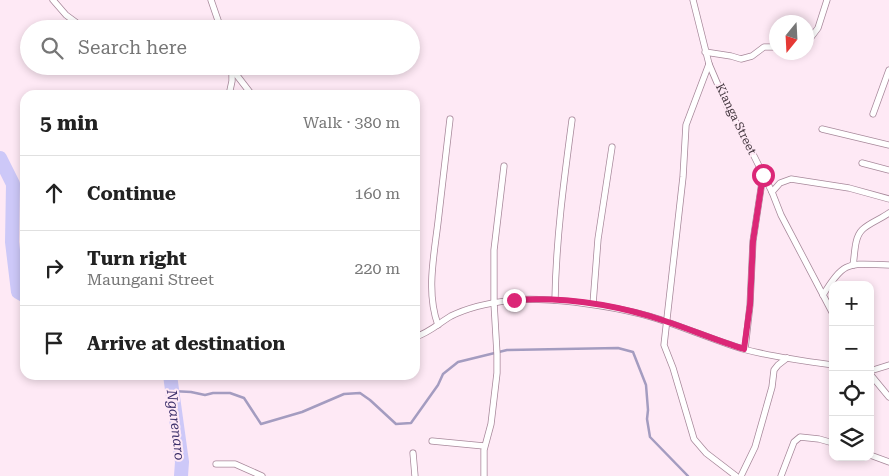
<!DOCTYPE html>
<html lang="en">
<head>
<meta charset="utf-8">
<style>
  body { margin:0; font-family:"Roboto Serif",serif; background:#f2f2f2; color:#222 }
  .controls { position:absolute; right:15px; bottom:15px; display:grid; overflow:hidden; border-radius:10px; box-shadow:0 2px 8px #0003 }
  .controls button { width:45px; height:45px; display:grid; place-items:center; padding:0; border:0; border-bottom:1px solid #e0e0e0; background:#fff; color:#222; font:25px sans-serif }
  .compass { position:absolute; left:769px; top:15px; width:45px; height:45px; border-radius:50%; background:#fff; box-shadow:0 2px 8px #0003; rotate:198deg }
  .stop { position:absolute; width:15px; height:15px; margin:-11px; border:4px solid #db2777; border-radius:50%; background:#fff }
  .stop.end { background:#db2777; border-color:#fff; box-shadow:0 1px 5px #0008 }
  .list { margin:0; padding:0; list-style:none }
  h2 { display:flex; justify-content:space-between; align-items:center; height:65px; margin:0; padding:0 20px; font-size:21px }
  h2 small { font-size:16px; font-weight:400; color:#767676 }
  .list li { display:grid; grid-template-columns:32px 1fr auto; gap:15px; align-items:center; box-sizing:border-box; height:75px; padding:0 20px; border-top:1px solid #e0e0e0 }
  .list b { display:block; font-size:19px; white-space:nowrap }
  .list p { margin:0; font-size:16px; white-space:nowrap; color:#767676 }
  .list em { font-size:16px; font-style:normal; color:#767676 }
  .icon { flex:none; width:28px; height:28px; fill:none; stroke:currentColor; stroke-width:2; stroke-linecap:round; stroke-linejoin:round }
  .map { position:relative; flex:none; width:889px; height:476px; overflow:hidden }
  .search { position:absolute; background:#fff; box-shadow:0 2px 8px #0003; left:20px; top:20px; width:400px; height:55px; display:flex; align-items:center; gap:12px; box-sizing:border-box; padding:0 18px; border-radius:28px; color:#767676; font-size:19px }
  .panel { position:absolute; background:#fff; box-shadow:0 2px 8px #0003; left:20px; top:90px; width:400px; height:290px; border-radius:15px }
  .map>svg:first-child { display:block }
</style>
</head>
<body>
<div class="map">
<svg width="889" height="476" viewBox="0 0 889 476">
  <rect width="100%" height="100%" fill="#fee9f5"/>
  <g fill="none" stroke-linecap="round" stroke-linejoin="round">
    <polyline stroke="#a49cc0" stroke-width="2.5" points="172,391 191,392 205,395 213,393 230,393 244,398 261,424 302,412 344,394 360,393 370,400 396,424 411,423 438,385 443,374 458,362 507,350 618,348 633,352 646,385 648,410 647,419 650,437 688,476"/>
    <g stroke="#cdc8f8" stroke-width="14">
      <polyline points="0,158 13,184 12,242 18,292 25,296"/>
      <polyline points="170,375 182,462 181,476"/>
    </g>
    <g stroke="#a7889a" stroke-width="7">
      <g id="street">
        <polyline points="53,0 66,15 85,29"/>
        <polyline points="211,0 221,29"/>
        <polyline points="693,0 709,64 727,106 750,148 772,192 781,215 833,314"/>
        <polyline points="806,44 818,28 827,0"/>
        <polyline points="705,52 731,56 741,59 752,56 764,47 776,47"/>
        <polyline points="709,64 686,125 683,177 664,345 673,368 694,439 706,453 736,476"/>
        <polyline points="232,69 252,95"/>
        <polyline points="229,95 232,81 232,70"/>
        <polyline points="873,114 889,70"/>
        <polyline points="822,129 889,145"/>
        <polyline points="862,163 889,170"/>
        <polyline points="772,192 780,183 791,179 849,188 889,199"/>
        <path d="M853,265C855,255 854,238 862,230C869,223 881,219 889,213"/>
        <path d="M823,295C845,259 849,264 889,265"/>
        <path d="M555,300C556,239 564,180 572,120"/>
        <polyline points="593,304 598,239 612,147"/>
        <path d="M438,325C426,292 434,256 438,222C442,188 446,154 450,119"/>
        <path d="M415,337C429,333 439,323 451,316C469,307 494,302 514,300C534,298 554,300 574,302C606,306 637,311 667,322C693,331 717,341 743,349C772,357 803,361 833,365"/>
        <polyline points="745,349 750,305 753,241 763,175"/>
        <polyline points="870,371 889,365"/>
        <polyline points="870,374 889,397"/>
        <polyline points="432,441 484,446"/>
        <polyline points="413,453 415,476"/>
        <polyline points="870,455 889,462"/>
        <polyline points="216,464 235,464 262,476"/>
        <polyline points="484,476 484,450 491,424 497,373 497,354 494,303 494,250 504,166"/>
        <polyline points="741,476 755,447 772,387 774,370 778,365 787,358"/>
        <polyline points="781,476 794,442 800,437 819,439 833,443"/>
      </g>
    </g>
    <use href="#street" stroke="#fff" stroke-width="5.5"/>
  </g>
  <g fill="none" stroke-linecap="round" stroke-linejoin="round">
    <path stroke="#db2777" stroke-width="6" d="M514,300C565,297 617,305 665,321C692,330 718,341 744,349L750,305L753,241L763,175"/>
  </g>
  <g text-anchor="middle" stroke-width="4" stroke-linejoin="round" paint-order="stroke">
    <g font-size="12" fill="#44373f" stroke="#fee9f5">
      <text transform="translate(736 119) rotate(64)" y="4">Kianga Street</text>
    </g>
    <g font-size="14" font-style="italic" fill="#3d316b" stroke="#fee9f5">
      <text transform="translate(176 425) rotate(83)" y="5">Ngarenaro</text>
    </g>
  </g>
</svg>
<div class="controls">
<button>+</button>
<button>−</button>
<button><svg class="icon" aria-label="locate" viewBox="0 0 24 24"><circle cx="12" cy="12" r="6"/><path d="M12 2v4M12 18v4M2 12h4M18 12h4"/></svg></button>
<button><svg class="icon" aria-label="layers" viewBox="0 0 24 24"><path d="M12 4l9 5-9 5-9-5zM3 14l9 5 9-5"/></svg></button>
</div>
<svg class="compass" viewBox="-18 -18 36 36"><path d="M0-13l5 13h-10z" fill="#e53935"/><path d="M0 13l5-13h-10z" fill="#767676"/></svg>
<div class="stop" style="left:763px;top:175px"></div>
<div class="stop end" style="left:514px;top:300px"></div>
<div class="search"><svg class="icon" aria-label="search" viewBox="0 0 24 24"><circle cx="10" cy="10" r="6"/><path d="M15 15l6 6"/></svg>Search here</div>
<section class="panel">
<h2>5 min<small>Walk · 380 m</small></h2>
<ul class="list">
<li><svg class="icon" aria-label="ahead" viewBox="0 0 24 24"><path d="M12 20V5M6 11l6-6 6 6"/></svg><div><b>Continue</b></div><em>160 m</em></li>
<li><svg class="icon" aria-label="right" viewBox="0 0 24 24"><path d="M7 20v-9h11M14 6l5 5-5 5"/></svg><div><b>Turn right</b><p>Maungani Street</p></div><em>220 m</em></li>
<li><svg class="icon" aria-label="arrive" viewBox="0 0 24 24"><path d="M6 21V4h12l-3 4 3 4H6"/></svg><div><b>Arrive at destination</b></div></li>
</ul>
</section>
</div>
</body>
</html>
